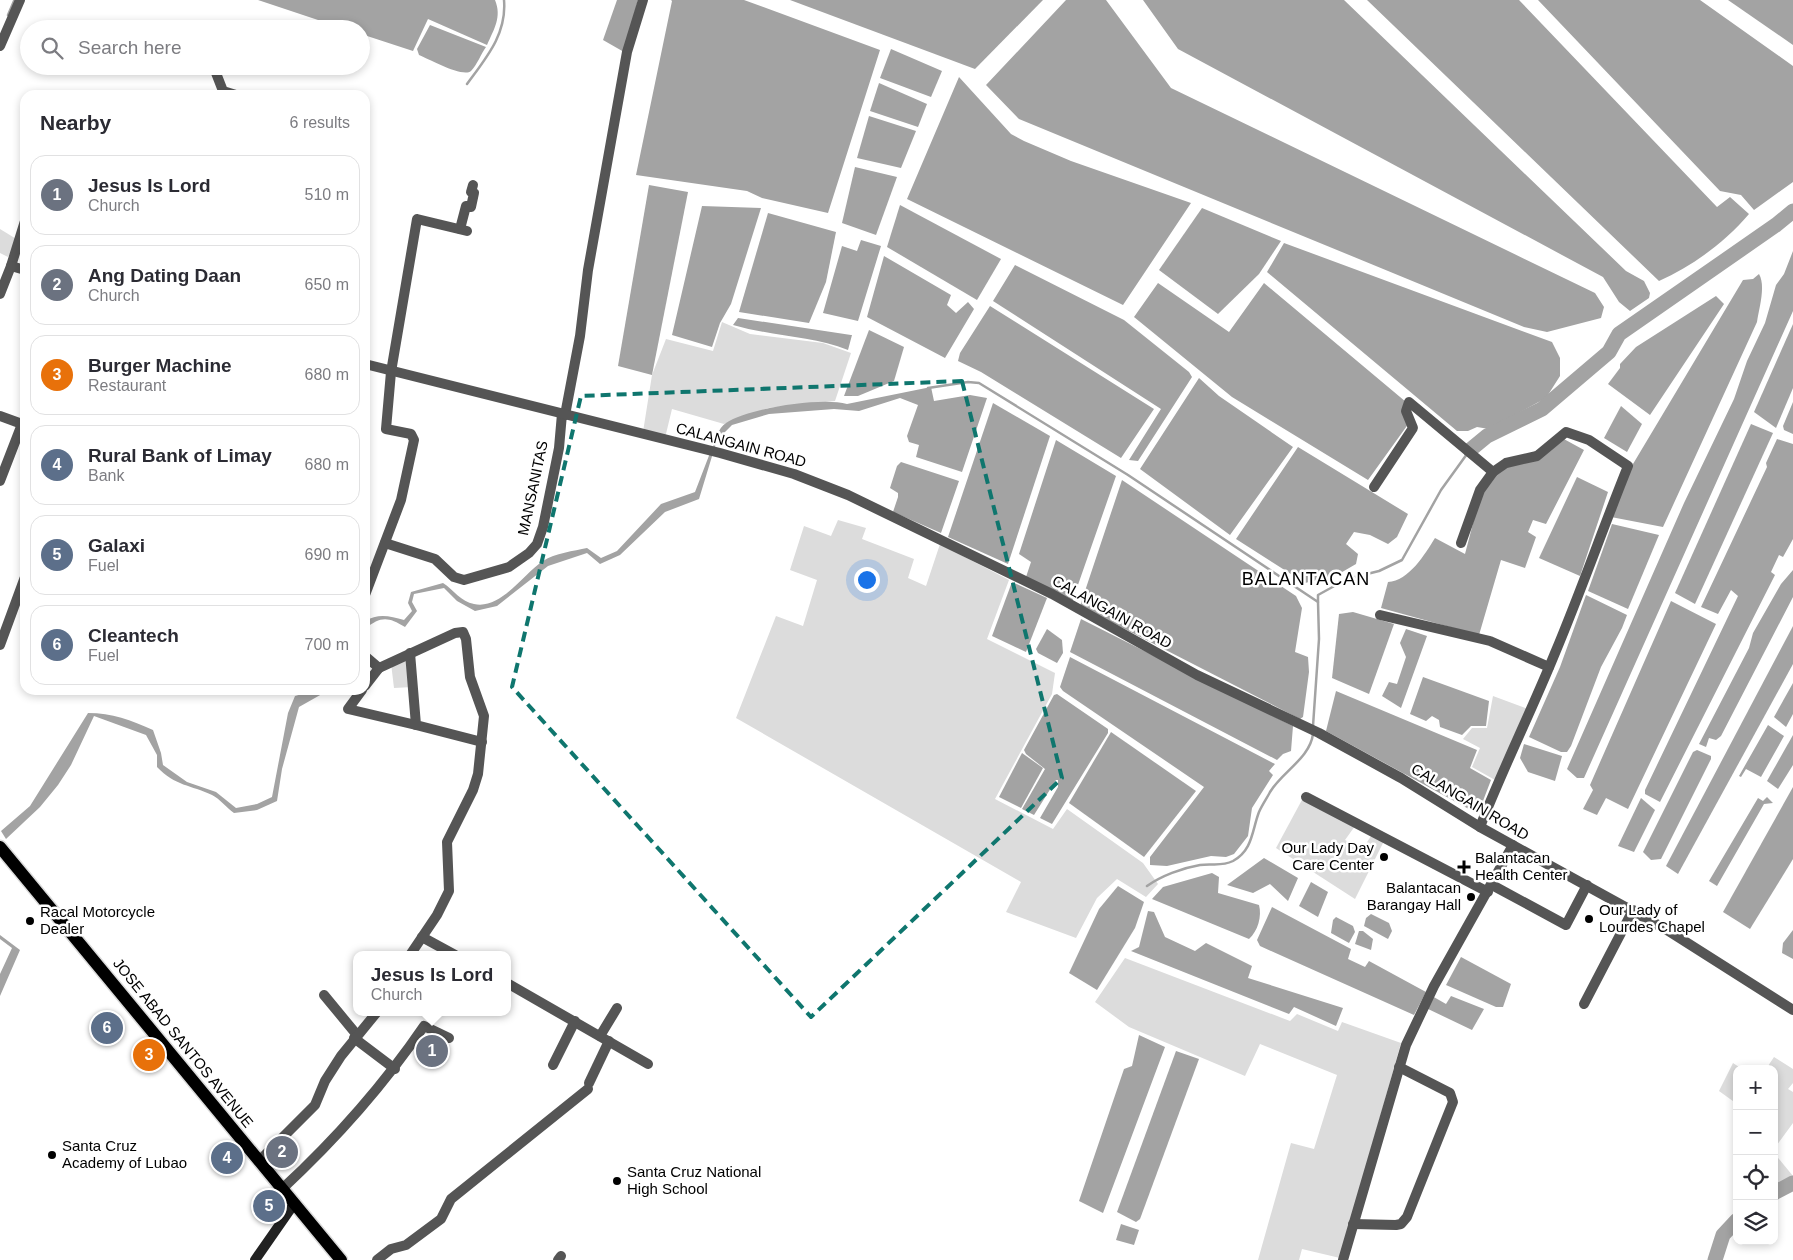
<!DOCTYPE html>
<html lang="en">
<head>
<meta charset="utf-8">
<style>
  body { margin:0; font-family:Helvetica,sans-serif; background:#f2f2f3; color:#2b2b33 }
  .controls { position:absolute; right:15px; bottom:15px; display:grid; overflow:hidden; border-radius:10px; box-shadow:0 2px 8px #0003 }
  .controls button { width:45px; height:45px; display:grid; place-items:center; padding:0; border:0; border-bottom:1px solid #e1e1e2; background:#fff; color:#2b2b33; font:25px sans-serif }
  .you { position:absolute; left:866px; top:579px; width:18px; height:18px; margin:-12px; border:4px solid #fff; border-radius:50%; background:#1a73e8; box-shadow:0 0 0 8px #1a73e833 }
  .badge { display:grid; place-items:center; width:32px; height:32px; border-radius:50%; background:#000; color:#fff; font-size:16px; font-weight:700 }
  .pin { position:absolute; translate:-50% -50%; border:2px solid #fff; box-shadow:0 1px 5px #0006 }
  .popup { position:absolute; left:353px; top:951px; width:158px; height:65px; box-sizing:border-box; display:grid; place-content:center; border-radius:10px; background:#fff; filter:drop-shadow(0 1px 4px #0005); font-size:16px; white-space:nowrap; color:#7c7c81 }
  .popup b { font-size:19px; color:#2b2b33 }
  .popup::after { content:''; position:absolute; left:50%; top:100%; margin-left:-10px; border:10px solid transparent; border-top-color:#fff }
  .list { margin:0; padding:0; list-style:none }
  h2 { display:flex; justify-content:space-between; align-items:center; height:65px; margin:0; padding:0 20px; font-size:21px }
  h2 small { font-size:16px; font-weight:400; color:#7c7c81 }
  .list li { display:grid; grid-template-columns:32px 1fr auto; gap:15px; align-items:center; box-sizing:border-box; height:80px; margin:0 10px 10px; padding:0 10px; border:1px solid #e1e1e2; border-radius:15px }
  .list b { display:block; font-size:19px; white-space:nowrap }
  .list p { margin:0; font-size:16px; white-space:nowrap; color:#7c7c81 }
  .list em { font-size:16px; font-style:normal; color:#7c7c81 }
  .icon { flex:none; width:28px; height:28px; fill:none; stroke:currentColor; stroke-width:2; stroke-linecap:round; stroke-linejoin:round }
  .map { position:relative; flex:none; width:1793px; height:1260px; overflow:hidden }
  .search { position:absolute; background:#fff; box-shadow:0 2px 8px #0003; left:20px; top:20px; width:350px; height:55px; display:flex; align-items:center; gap:12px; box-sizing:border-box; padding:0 18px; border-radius:28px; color:#7c7c81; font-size:19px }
  .panel { position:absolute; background:#fff; box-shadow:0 2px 8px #0003; left:20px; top:90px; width:350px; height:605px; border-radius:15px }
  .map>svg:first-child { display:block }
</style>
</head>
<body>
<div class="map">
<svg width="1793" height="1260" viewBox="0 0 1793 1260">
  <rect width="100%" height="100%" fill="#fff"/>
  <g fill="#dcdcdc">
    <polygon points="0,229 18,240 8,257 0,253"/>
    <polygon points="722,322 750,334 823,343 851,353 835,401 768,408 724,424 672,409 665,438 643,432 652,375 666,339 713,351"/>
    <polygon points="838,520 866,528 862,539 914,559 908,578 926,586 940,544 1009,580 987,639 1055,673 1052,694 995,799 1053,829 1067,809 1143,863 1158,884 1146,897 1117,879 1097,898 1076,938 1006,912 1021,882 736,718 776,616 803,626 817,580 790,570 804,526 831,536"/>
    <polygon points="409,655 412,687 394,688 391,663"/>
    <polygon points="1493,696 1528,709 1495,780 1472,767 1480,748 1463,739 1472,728 1487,728"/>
    <polygon points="1303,798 1355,826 1345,840 1362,850 1371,836 1384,841 1355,899 1276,848"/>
    <polygon points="1125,958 1290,1021 1297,1014 1338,1031 1342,1022 1401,1043 1340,1258 1302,1249 1299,1260 1258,1260 1291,1143 1314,1149 1337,1075 1260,1044 1245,1076 1129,1027 1095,1002"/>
    <polygon points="1774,1057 1793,1069 1793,1083 1788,1089 1793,1092 1793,1123 1774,1149 1774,1069 1766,1069"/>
    <polygon points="1733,1063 1742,1069 1737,1069 1737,1104 1719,1091"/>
    <polygon points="1774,1153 1793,1176 1793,1179 1774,1188"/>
  </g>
  <g fill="#a3a3a3">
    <path d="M258,0H495C502,17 494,29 487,45L428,19L413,51L361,34V29H345Z"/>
    <polygon points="617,0 638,0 624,52 603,40"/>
    <polygon points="671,0 744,0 880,50 828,213 762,198 747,191 636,175 672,1"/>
    <polygon points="790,0 1043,0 975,69"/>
    <polygon points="1066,0 1106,0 1171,88 1595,293 1604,307 1601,318 1547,332 1524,327 1019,119 986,85"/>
    <polygon points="1143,0 1344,0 1626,271 1644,281 1650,293 1649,298 1630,311 1619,302 1603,277 1178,49"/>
    <path d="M1367,0H1519L1717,207L1730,197L1749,214C1725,242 1693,266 1659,281Z"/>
    <polygon points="1538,0 1700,0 1793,66 1793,182 1754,210 1741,195 1720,191"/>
    <polygon points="1728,0 1793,0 1793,45"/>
    <path d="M430,25L486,47C481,54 477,65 471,71C463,78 429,59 419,55L417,49Z"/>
    <polygon points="891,49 942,71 931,97 880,78"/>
    <polygon points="959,77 1011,134 1024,141 1071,161 1191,203 1123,305 907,199"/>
    <polygon points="879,83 927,104 918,127 870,111"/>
    <polygon points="869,116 916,131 901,168 857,158"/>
    <polygon points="855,167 897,177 876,235 842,223"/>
    <polygon points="649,185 688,192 652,375 618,366"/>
    <polygon points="900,205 1001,259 977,300 887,247"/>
    <polygon points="702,206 761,208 731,304 720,323 712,347 672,335"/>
    <polygon points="1202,208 1281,241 1259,274 1218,314 1159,270"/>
    <polygon points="768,213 836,232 826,282 809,323 739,312"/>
    <polygon points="861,240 881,246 858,321 823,313 842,246 857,251"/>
    <polygon points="1284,243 1552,342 1560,358 1560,376 1546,398 1489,429 1477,427 1468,431 1457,431 1267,272"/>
    <polygon points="1793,251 1793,311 1584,778 1577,778 1567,769 1684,503 1734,399 1747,361 1765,323 1776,285 1784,274"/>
    <polygon points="884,256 951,295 947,305 956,313 968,302 974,309 945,358 867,317"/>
    <polygon points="1015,265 1124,320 1189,372 1192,377 1138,461 1129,460 1161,409 993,301"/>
    <path d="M1759,274C1766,286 1759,308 1757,322L1663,527L1611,517L1630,469L1743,280L1753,279Z"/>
    <polygon points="1158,283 1229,332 1264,283 1406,402 1409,423 1368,480 1232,397 1134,317"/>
    <polygon points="1716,296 1724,304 1650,415 1608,384 1620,368 1620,364 1636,347"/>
    <polygon points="990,306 1154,409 1121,458 981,372 958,361 960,353"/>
    <path d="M738,318L851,335H852L848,350C812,336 771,336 733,325Z"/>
    <polygon points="1793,324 1793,388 1776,428 1754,412"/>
    <polygon points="869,330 904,347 894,381 858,396 844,396"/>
    <polygon points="1199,378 1219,396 1293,447 1230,535 1140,469"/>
    <path d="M931,387L934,401L970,395L987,398L962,472L916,457L919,445L909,442L907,436L918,405L900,398L859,411L834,409L769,414L732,425L718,439L713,452L712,450C715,441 718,428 726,423C749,408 821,397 847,404Z"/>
    <polygon points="1793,402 1793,434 1784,430 1783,426"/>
    <polygon points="993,403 1050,436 1008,564 948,537"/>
    <polygon points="1621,406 1642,424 1627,452 1604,438"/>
    <polygon points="1751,424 1773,433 1695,604 1675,593"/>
    <path d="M1562,438L1584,450L1546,524L1533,520L1528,532L1536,537L1525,568L1501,560L1479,635L1381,608L1388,582C1409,581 1425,554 1435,538L1465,554L1482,489L1505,466Z"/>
    <polygon points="1777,439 1793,444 1793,539 1783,557 1779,555 1771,572 1775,575 1660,802 1645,794 1645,790 1738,596 1731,590 1718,614 1701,607 1767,467 1766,463"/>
    <polygon points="1056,440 1116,476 1072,602 1026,577 1031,562 1019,554"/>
    <polygon points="1298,447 1408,514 1397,537 1388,544 1370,535 1354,532 1346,544 1358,554 1356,564 1337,575 1305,583 1236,539"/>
    <path d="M710,453H713L699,499L665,512L620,555L600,564L587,553L548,566L497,606L475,611L457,601L444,588L414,594L412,602L417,611L405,627C388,617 381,616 365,629V621C378,613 390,616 404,620L412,611L408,603L411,592L443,583C454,590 461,602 474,604C501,610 523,574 543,561C555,553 574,551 587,548L601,558L617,551L661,504L695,492Z"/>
    <polygon points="901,462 959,481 941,533 893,512 898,497 898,493 890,488 897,466"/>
    <polygon points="1577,477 1608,492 1580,576 1539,558"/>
    <polygon points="1122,480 1296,596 1302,608 1295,652 1308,657 1309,672 1303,717 1300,719 1080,606"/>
    <polygon points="1612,524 1659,535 1628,609 1588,591"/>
    <polygon points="1793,570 1793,597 1721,736 1716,740 1709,738 1706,747 1699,744 1749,648 1753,633 1781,584"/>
    <polygon points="1012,582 1047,598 1026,652 992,636"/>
    <polygon points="1586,595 1627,615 1622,628 1601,667 1571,746 1567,752 1561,752 1529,737 1560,667"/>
    <polygon points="1671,601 1716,624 1628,809 1606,798 1597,815 1583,809 1593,790 1590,785"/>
    <polygon points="1353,612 1394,624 1369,694 1332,678 1339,614"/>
    <polygon points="1081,619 1293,726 1291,751 1283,754 1277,760 1070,652"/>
    <polygon points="1793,626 1793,664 1678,874 1666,866"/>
    <polygon points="1047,629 1062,640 1063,653 1057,663 1038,653 1036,649"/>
    <polygon points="1406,629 1427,636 1401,708 1382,696 1389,682 1397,684 1406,657 1400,643"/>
    <polygon points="1070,657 1275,764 1269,771 1273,775 1252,808 1248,836 1234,854 1226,857 1211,856 1167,866 1150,865 1150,857 1204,787 1063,691 1060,687"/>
    <polygon points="1423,677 1489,701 1486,726 1471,726 1462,735 1440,727 1439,720 1432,716 1426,721 1410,714"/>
    <polygon points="1793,683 1793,714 1786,727 1774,717"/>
    <path d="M316,690H329L299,707L282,769L277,801L257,810L234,813C227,808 220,799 212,795C191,785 175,786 157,767V755L146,735L94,716L71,765L58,785L40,807L6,839L1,831L30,806L88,713C112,713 131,720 153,730L161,753L163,765L187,782L216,792L236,808L257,804L272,797L288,713L295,696Z"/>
    <polygon points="1336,691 1477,750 1470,768 1491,780 1478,814 1326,731"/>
    <polygon points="1057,694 1108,729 1108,733 1052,824 1040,818 1058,787 1058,780 1056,780 1034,815 1022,809 1045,769 1026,754 1024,750 1054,695"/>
    <polygon points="1768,725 1784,736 1761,777 1746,769 1741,777 1739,776"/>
    <polygon points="1111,732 1196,791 1144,857 1069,803"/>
    <polygon points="1793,735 1793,765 1778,789 1767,781"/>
    <polygon points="1524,744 1562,756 1555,781 1528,772 1520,758"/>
    <polygon points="1697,750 1711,756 1711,759 1661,859 1651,860 1643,852 1693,752"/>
    <polygon points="1022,753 1043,768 1021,808 999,797"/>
    <polygon points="1793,787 1793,859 1750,929 1723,912"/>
    <polygon points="1767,797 1773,803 1764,804 1717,886 1709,881 1758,798 1763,801"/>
    <polygon points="1641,798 1655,810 1634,852 1618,846"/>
    <polygon points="1264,858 1298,878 1288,901 1270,884 1253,893 1227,885"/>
    <path d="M1212,873L1219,877L1218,893L1259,905C1262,916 1258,931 1249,939L1152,899L1163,887Z"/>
    <polygon points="1311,882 1328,892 1318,917 1299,906"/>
    <polygon points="1118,886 1144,902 1135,928 1097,990 1069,973 1099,909"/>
    <polygon points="1272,907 1351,949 1348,959 1365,967 1369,961 1426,992 1414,1015 1260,946 1257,940"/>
    <polygon points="1148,911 1154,912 1165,937 1195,951 1206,943 1252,966 1248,978 1343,1008 1336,1026 1294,1007 1289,1014 1131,951 1139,947"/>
    <polygon points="1371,914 1389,923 1392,931 1388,939 1364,926 1366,918"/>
    <polygon points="1336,917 1353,926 1355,932 1349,943 1331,933 1333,920"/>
    <polygon points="1793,930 1793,959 1782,953 1783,943"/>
    <polygon points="1359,931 1363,931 1373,939 1371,950 1355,944"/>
    <polygon points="0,935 20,950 0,996 0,974 12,948 0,939"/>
    <polygon points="1461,957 1511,984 1503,1007 1496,1007 1446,985"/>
    <polygon points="1432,996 1446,1004 1451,996 1484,1009 1472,1030 1426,1008"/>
    <polygon points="1139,1035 1165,1047 1103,1213 1079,1201 1124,1069 1132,1066"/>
    <polygon points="1176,1051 1199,1059 1140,1219 1136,1222 1117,1212"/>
    <polygon points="1121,1224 1139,1230 1134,1245 1116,1240"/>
  </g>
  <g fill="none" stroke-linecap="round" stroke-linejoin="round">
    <g stroke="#a3a3a3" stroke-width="2.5">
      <polyline points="8,15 14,1"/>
      <path d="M467,84C486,58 507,34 504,0"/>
      <polyline points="928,388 968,382 979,383 1128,475 1318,602 1318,595 1347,579 1379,571 1402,560 1441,490 1467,454"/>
      <polyline points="1313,726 1319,639 1318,602"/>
      <path d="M1147,886C1161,876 1182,868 1200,865C1212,863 1221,867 1233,861C1253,850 1252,830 1259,812C1262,805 1267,798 1270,792C1282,772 1310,758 1313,734"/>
    </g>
    <g stroke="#a3a3a3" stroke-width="15">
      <polyline points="1470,450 1487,436 1542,409 1609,352 1619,334 1776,225 1793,211"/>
      <polyline points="1774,1193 1793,1183"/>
      <polyline points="1715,1260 1723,1235 1737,1220"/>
    </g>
    <g stroke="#dbdbdb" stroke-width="15">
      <polyline id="primary" points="0,847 341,1260"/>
    </g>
    <g stroke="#555" stroke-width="10">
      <polyline points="0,46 20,0"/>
      <polyline points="218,66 216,73 223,91 236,95"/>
      <polyline points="460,229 466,206 471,207 474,193 471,192 473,185"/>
      <polyline points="11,266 25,221"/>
      <polyline points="565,415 580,336 588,270 627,52 643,0"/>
      <polyline points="1374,487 1413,428 1406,411 1409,402 1493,472"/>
      <polyline points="385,543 435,559 454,577 464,580 509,567 529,553 537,544 543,527 559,448 562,414"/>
      <path d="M1461,543L1480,490L1493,472L1506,463L1537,456L1566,432L1589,440L1628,466C1603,528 1581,591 1555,653C1531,712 1503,768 1480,827"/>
      <polyline points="365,595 401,500 414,440 411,434 386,429 391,372 417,219 467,231"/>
      <polyline points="1380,615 1490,641 1549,667"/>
      <polyline points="0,645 25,577"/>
      <polyline points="410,653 416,725 482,742"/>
      <polyline points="365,656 379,668 455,633 463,632 466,639 470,677 484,716 478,774 473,790 447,842 449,891 437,915 410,955"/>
      <polyline points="365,686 379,668"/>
      <polyline points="362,690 348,709 416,725"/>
      <polyline points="1306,797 1488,892"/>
      <polyline points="1492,885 1566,925 1587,885"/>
      <polyline points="422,937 455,955"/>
      <polyline points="507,983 648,1064"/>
      <polyline points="324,995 357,1035"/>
      <polyline points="1584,1004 1633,910"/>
      <polyline points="600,1036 617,1008"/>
      <polyline points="354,1038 395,1069"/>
      <polyline points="553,1065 575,1021"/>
      <polyline points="589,1083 609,1041"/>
      <polyline points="259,1161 315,1105 325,1081 341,1056 377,1012"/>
      <path d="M282,1189C336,1139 383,1086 424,1026L449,1038"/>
      <polyline points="1353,1224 1396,1225 1401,1224 1407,1217 1453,1102 1450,1093 1399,1067"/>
      <polyline points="377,1260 391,1249 406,1245 441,1219 451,1199 588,1089"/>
      <polyline points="558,1260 561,1256"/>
      <polyline points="1343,1260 1406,1045 1434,986 1513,845"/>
    </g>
    <g stroke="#555" stroke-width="10">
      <polyline points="0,294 11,266 25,270"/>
      <polyline points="365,364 720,453 794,474 848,495 1052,594 1197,675 1319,733 1401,778 1480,827 1667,930 1793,1010"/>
      <polyline points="0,416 22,424 0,481"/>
    </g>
    <polyline stroke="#222" stroke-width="10" points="255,1260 294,1204"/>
    <use href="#primary" stroke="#000" stroke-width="12"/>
  </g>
  <path fill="none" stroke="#0f766e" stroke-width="4" stroke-dasharray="10 6" stroke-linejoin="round" d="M962,381L1062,778L811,1017L512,687L581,396Z"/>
  <g fill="#000" stroke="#fff" stroke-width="2">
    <circle cx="1384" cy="857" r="5"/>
    <path d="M1461.5 859.5h5v5h5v5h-5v5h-5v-5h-5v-5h5z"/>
    <circle cx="1471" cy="897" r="5"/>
    <circle cx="1589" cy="919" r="5"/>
    <circle cx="30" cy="921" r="5"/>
    <circle cx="52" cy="1155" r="5"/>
    <circle cx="617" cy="1181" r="5"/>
  </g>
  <g text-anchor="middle" stroke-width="5" stroke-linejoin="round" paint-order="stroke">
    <g font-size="15" fill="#000" stroke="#fff">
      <text transform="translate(741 445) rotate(15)" y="5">CALANGAIN ROAD</text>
      <text transform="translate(533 488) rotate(-78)" y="5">MANSANITAS</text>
      <text transform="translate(1112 612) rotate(29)" y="5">CALANGAIN ROAD</text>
      <text transform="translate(1470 802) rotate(31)" y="5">CALANGAIN ROAD</text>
      <text transform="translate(183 1043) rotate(51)" y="5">JOSE ABAD SANTOS AVENUE</text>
    </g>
    <g font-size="15" fill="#000" stroke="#fff" text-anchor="start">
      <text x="1374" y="853" text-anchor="end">Our Lady Day<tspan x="1374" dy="17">Care Center</tspan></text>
      <text x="1475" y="863">Balantacan<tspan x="1475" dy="17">Health Center</tspan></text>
      <text x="1461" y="893" text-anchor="end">Balantacan<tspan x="1461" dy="17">Barangay Hall</tspan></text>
      <text x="1599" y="915">Our Lady of<tspan x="1599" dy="17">Lourdes Chapel</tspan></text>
      <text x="40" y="917">Racal Motorcycle<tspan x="40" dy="17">Dealer</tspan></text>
      <text x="62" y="1151">Santa Cruz<tspan x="62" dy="17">Academy of Lubao</tspan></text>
      <text x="627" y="1177">Santa Cruz National<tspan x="627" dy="17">High School</tspan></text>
    </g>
    <g font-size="18" letter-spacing="1" fill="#000" stroke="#fff">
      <text x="1306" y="585">BALANTACAN</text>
    </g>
  </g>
</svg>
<div class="controls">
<button>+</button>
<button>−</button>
<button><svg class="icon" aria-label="locate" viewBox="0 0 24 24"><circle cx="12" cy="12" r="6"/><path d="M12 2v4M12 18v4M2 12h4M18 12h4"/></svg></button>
<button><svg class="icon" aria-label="layers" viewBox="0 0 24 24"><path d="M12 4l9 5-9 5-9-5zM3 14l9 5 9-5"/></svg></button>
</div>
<div class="you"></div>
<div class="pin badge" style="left:432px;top:1051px;background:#6b7280">1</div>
<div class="popup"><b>Jesus Is Lord</b>Church</div>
<div class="pin badge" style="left:282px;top:1152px;background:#6b7280">2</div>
<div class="pin badge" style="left:149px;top:1055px;background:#e8710a">3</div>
<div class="pin badge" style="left:227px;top:1158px;background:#5c6f8a">4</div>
<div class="pin badge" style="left:269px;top:1206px;background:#5c6f8a">5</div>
<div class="pin badge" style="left:107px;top:1028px;background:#5c6f8a">6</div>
<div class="search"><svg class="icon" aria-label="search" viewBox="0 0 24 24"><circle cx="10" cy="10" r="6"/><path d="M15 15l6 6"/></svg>Search here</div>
<section class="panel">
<h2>Nearby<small>6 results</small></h2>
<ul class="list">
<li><span class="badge" style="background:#6b7280">1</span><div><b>Jesus Is Lord</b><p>Church</p></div><em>510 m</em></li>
<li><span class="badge" style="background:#6b7280">2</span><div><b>Ang Dating Daan</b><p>Church</p></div><em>650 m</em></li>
<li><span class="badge" style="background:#e8710a">3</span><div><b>Burger Machine</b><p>Restaurant</p></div><em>680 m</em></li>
<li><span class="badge" style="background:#5c6f8a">4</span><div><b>Rural Bank of Limay</b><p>Bank</p></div><em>680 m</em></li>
<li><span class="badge" style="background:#5c6f8a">5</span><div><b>Galaxi</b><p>Fuel</p></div><em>690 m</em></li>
<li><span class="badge" style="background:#5c6f8a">6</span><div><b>Cleantech</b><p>Fuel</p></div><em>700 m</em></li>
</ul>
</section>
</div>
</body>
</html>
